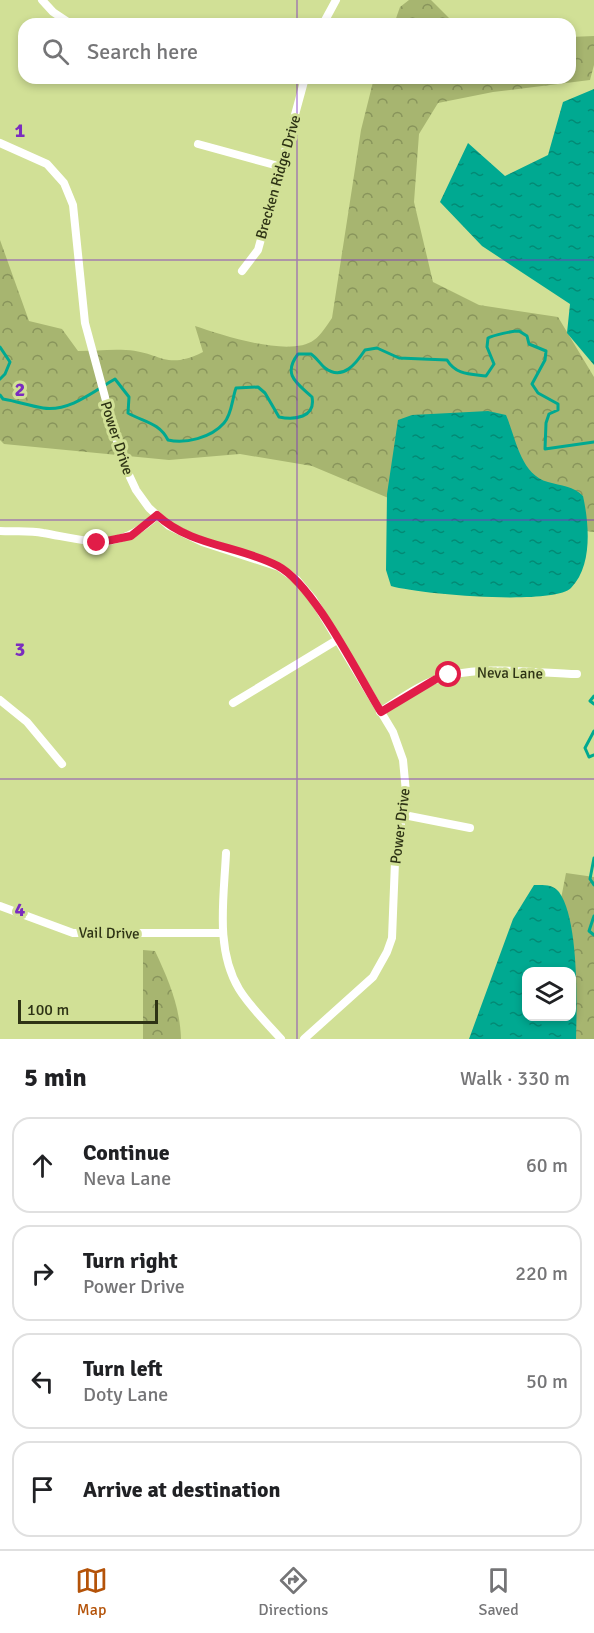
<!DOCTYPE html>
<html lang="en">
<head>
<meta charset="utf-8">
<style>
  body { margin:0; font-family:Signika,sans-serif; background:#f2f2f2; color:#202124 }
  .controls { position:absolute; right:18px; bottom:18px; display:grid; overflow:hidden; border-radius:12px; box-shadow:0 3px 9px #0003 }
  .controls button { width:54px; height:54px; display:grid; place-items:center; padding:0; border:0; border-bottom:2px solid #e0e0e0; background:#fff; color:#202124; font:30px sans-serif }
  .scale { position:absolute; left:18px; bottom:15px; width:140px; box-sizing:border-box; padding-left:6px; border:3px solid #2e3315; border-top:0; font-size:16px; line-height:21px; white-space:nowrap; color:#2e3315; -webkit-text-stroke:4px #d1e096; paint-order:stroke }
  .stop { position:absolute; width:18px; height:18px; margin:-14px; border:4px solid #e11d48; border-radius:50%; background:#fff }
  .stop.end { background:#e11d48; border-color:#fff; box-shadow:0 2px 6px #0008 }
  .list { margin:0; padding:0; list-style:none }
  h2 { display:flex; justify-content:space-between; align-items:center; height:78px; margin:0; padding:0 24px; font-size:26px }
  h2 small { font-size:20px; font-weight:400; color:#757577 }
  .list li { display:grid; grid-template-columns:39px 1fr auto; gap:18px; align-items:center; box-sizing:border-box; height:96px; margin:0 12px 12px; padding:0 12px; border:2px solid #e0e0e0; border-radius:18px }
  .list b { display:block; font-size:22px; white-space:nowrap }
  .list p { margin:0; font-size:20px; white-space:nowrap; color:#757577 }
  .list em { font-size:20px; font-style:normal; color:#757577 }
  .icon { flex:none; width:33px; height:33px; fill:none; stroke:currentColor; stroke-width:2; stroke-linecap:round; stroke-linejoin:round }
  .map { position:relative; flex:none; width:594px; height:1039px; overflow:hidden }
  .search { position:absolute; background:#fff; box-shadow:0 3px 9px #0003; left:18px; right:18px; top:18px; height:66px; display:flex; align-items:center; gap:15px; box-sizing:border-box; padding:0 21px; border-radius:18px; color:#757577; font-size:22px }
  .sheet { height:510px; background:#fff }
  nav { display:flex; justify-content:space-around; align-items:center; box-sizing:border-box; height:84px; border-top:2px solid #e0e0e0; background:#fff; font-size:16px; color:#757577 }
  nav a { display:grid; justify-items:center; gap:3px }
  nav .on { color:#b45309 }
  .map>svg:first-child { display:block }
</style>
</head>
<body>
<div class="map">
<svg width="594" height="1039" viewBox="0 0 594 1039">
  <defs>
    <pattern id="forest-crowns" width="20" height="18" patternUnits="userSpaceOnUse" patternTransform="scale(1.5)"><rect width="20" height="18" fill="#a7b570"/><path d="M2 6a3 3 0 1 1 6 0M12 15a3 3 0 1 1 6 0" fill="none" stroke="#88945b"/></pattern>
    <pattern id="water-ripples" width="26" height="14" patternUnits="userSpaceOnUse" patternTransform="scale(1.5)"><rect width="26" height="14" fill="#00a991"/><path d="M2 4q2-2 4 0t4 0M15 11q2-2 4 0t4 0" fill="none" stroke="#038a75"/></pattern>
  </defs>
  <rect width="100%" height="100%" fill="#d1e096"/>
  <g fill="url(#forest-crowns)">
    <polygon points="409,0 431,0 455,24 394,24 400,7"/>
    <path d="M594,36V65L590,80L493,92L438,103L419,134L414,202L433,282L479,305L558,317L594,377V532L417,510L312,466L240,454L169,460L4,444L0,440V240L29,321L62,329L78,351C94,351 110,349 126,350C161,352 165,371 203,352L195,326C222,335 290,358 314,340C321,335 327,325 332,318L361,130L374,78H570V37Z"/>
    <polygon points="566,873 594,877 594,1039 534,1039 572,1017 572,972 547,971"/>
    <path d="M143,950L155,951C169,981 180,1007 181,1039H143Z"/>
  </g>
  <g fill="url(#water-ripples)" fill-rule="evenodd">
    <polygon points="594,89 594,365 567,333 570,304 482,246 440,202 468,143 505,176 548,155 563,102"/>
    <path d="M488,411L506,415C516,438 520,474 548,482C561,486 574,486 583,496C589,523 593,566 571,588C552,606 418,594 391,586L386,570L387,494L398,420L412,415Z"/>
    <path d="M534,885C543,885 553,884 559,892C579,919 577,1005 576,1039H469L513,919ZM526,972H572V1017H526Z"/>
  </g>
  <g fill="none" stroke-linecap="round" stroke-linejoin="round">
    <g stroke="#00a991" stroke-width="3">
      <polyline points="0,347 10,362 5,374 0,379"/>
      <path d="M0,395L3,399C16,401 30,406 43,408C70,412 94,391 115,379L129,397L128,413C143,422 159,422 168,440C185,444 211,438 224,423C232,414 232,399 236,388L258,387L265,393L279,417C294,420 316,418 312,397C297,383 282,375 298,354H311C317,358 320,364 325,368C343,382 357,362 365,350L377,348L399,358L447,360C456,375 470,374 486,376L494,364L487,347L488,338C494,335 512,331 519,331L527,336L529,344L546,351L545,360L532,384L538,393L558,404V410L549,414L546,423L545,449L594,442"/>
      <polyline points="594,696 590,701 594,704"/>
      <polyline points="594,731 585,748 589,757 594,755"/>
      <polyline points="594,858 590,879 594,885"/>
      <polyline points="594,916 589,931 594,935"/>
    </g>
    <g stroke="#fff" stroke-width="8">
      <polyline points="42,0 53,12 71,24"/>
      <polyline points="323,24 336,0"/>
      <polyline points="0,143 47,164 64,183 73,205 85,323 122,460 136,490 149,508 169,526 202,542 279,567 297,580 313,599 393,732 403,760 406,792 395,862 392,938 387,952 373,977 304,1039"/>
      <polyline points="198,144 282,167"/>
      <polyline points="242,271 258,250 305,78"/>
      <path d="M0,531C14,532 29,530 43,533C90,541 118,553 157,515"/>
      <polyline points="0,700 27,722 62,764"/>
      <polyline points="233,703 337,640"/>
      <path d="M380,712C401,698 426,680 451,675C488,666 538,673 577,674"/>
      <polyline points="404,815 470,828"/>
      <path d="M226,853C224,898 215,949 239,989C250,1007 267,1023 281,1039"/>
      <polyline points="0,906 73,933 223,933"/>
    </g>
  </g>
  <g fill="none" stroke-linecap="round" stroke-linejoin="round">
    <path stroke="#e11d48" stroke-width="8" d="M97,543L131,536L157,515C192,547 238,545 278,566C314,585 358,675 381,712L436,679L449,675"/>
  </g>
  <path fill="none" stroke="#7b2cbf" stroke-width="1.5" stroke-opacity="0.55" d="M297,0V24M297,78V1039M0,260H594M0,520H594M0,779H594"/>
  <g text-anchor="middle" stroke-width="6" stroke-linejoin="round" paint-order="stroke">
    <g font-size="15" fill="#2e3315" stroke="#d1e096">
      <text transform="translate(278 177) rotate(-74)" y="5">Brecken Ridge Drive</text>
      <text transform="translate(117 438) rotate(72)" y="5">Power Drive</text>
      <text transform="translate(510 673) rotate(1)" y="5">Neva Lane</text>
      <text transform="translate(400 826) rotate(-83)" y="5">Power Drive</text>
      <text transform="translate(109 933) rotate(1)" y="5">Vail Drive</text>
    </g>
  </g>
  <g font-size="20" text-anchor="middle" font-weight="bold" fill="#7b2cbf" stroke="#d1e096" stroke-width="6" stroke-linejoin="round" paint-order="stroke">
    <text x="20" y="137">1</text>
    <text x="20" y="396">2</text>
    <text x="20" y="656">3</text>
    <text x="20" y="916">4</text>
  </g>
</svg>
<div class="controls">
<button><svg class="icon" aria-label="layers" viewBox="0 0 24 24"><path d="M12 4l9 5-9 5-9-5zM3 14l9 5 9-5"/></svg></button>
</div>
<div class="scale">100 m</div>
<div class="stop" style="left:449px;top:675px"></div>
<div class="stop end" style="left:97px;top:543px"></div>
<div class="search"><svg class="icon" aria-label="search" viewBox="0 0 24 24"><circle cx="10" cy="10" r="6"/><path d="M15 15l6 6"/></svg>Search here</div>
</div>
<section class="sheet">
<h2>5 min<small>Walk · 330 m</small></h2>
<ul class="list">
<li><svg class="icon" aria-label="ahead" viewBox="0 0 24 24"><path d="M12 20V5M6 11l6-6 6 6"/></svg><div><b>Continue</b><p>Neva Lane</p></div><em>60 m</em></li>
<li><svg class="icon" aria-label="right" viewBox="0 0 24 24"><path d="M7 20v-9h11M14 6l5 5-5 5"/></svg><div><b>Turn right</b><p>Power Drive</p></div><em>220 m</em></li>
<li><svg class="icon" aria-label="left" viewBox="0 0 24 24"><path d="M17 20v-9H6M10 6l-5 5 5 5"/></svg><div><b>Turn left</b><p>Doty Lane</p></div><em>50 m</em></li>
<li><svg class="icon" aria-label="arrive" viewBox="0 0 24 24"><path d="M6 21V4h12l-3 4 3 4H6"/></svg><div><b>Arrive at destination</b></div></li>
</ul>
</section>
<nav>
<a class="on"><svg class="icon" aria-label="map" viewBox="0 0 24 24"><path d="M3 6l6-2 6 2 6-2v14l-6 2-6-2-6 2zM9 4v14M15 6v14"/></svg>Map</a>
<a><svg class="icon" aria-label="directions" viewBox="0 0 24 24"><path d="M12 3l9 9-9 9-9-9zM9 14v-3h6M13 9l2 2-2 2"/></svg>Directions</a>
<a><svg class="icon" aria-label="saved" viewBox="0 0 24 24"><path d="M7 4h10v16l-5-4-5 4z"/></svg>Saved</a>
</nav>
</body>
</html>
